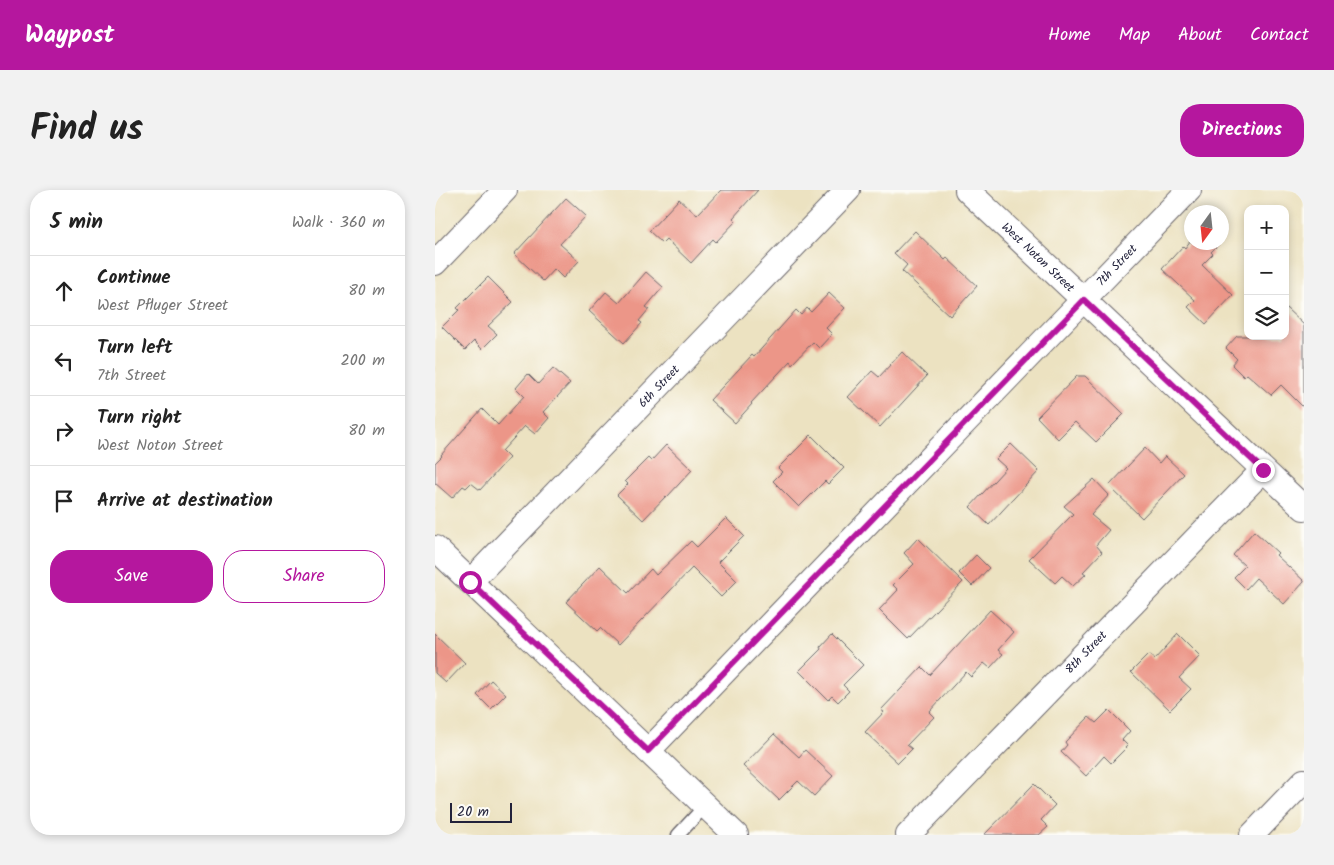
<!DOCTYPE html>
<html lang="en">
<head>
<meta charset="utf-8">
<style>
  body { margin:0; font-family:Kalam,sans-serif; background:#f2f2f2; color:#222 }
  .controls { position:absolute; right:15px; top:15px; display:grid; overflow:hidden; border-radius:10px; box-shadow:0 2px 8px #0003 }
  .controls button { width:45px; height:45px; display:grid; place-items:center; padding:0; border:0; border-bottom:1px solid #e0e0e0; background:#fff; color:#222; font:25px sans-serif }
  .compass { position:absolute; left:749px; top:15px; width:45px; height:45px; border-radius:50%; background:#fff; box-shadow:0 2px 8px #0003; rotate:195deg }
  .scale { position:absolute; left:15px; bottom:12px; width:62px; box-sizing:border-box; padding-left:5px; border:2px solid #22223b; border-top:0; font-size:14px; line-height:18px; white-space:nowrap; color:#22223b; -webkit-text-stroke:4px #fdfcf7; paint-order:stroke }
  .stop { position:absolute; width:15px; height:15px; margin:-11px; border:4px solid #b5179e; border-radius:50%; background:#fff }
  .stop.end { background:#b5179e; border-color:#fff; box-shadow:0 1px 5px #0008 }
  .list { margin:0; padding:0; list-style:none }
  h2 { display:flex; justify-content:space-between; align-items:center; height:65px; margin:0; padding:0 20px; font-size:21px }
  h2 small { font-size:16px; font-weight:400; color:#767676 }
  .list li { display:grid; grid-template-columns:32px 1fr auto; gap:15px; align-items:center; box-sizing:border-box; height:70px; padding:0 20px; border-top:1px solid #e0e0e0 }
  .list b { display:block; font-size:19px; white-space:nowrap }
  .list p { margin:0; font-size:16px; white-space:nowrap; color:#767676 }
  .list em { font-size:16px; font-style:normal; color:#767676 }
  .actions { display:flex; gap:10px; padding:15px 20px }
  .actions a { flex:1; padding:11px 0; border:1px solid #b5179e; border-radius:20px; text-align:center; font-size:18px; color:#b5179e }
  .actions .main { background:#b5179e; color:#fff }
  .icon { flex:none; width:28px; height:28px; fill:none; stroke:currentColor; stroke-width:2; stroke-linecap:round; stroke-linejoin:round }
  .map { position:relative; flex:none; width:869px; height:645px; overflow:hidden; border-radius:20px }
  header { display:flex; align-items:center; gap:30px; box-sizing:border-box; height:70px; padding:0 25px; background:#b5179e; color:#fff }
  header strong { font-size:24px }
  nav { display:flex; gap:28px; margin-inline-start:auto; font-size:18px }
  .intro { display:flex; align-items:center; justify-content:space-between; box-sizing:border-box; height:120px; padding:0 30px }
  h1 { margin:0; font-size:35px }
  .button { padding:12px 22px; border-radius:20px; background:#b5179e; color:#fff; font-size:18px; font-weight:700 }
  main { display:flex; gap:30px; padding:0 30px }
  aside { flex:1; background:#fff; border-radius:20px; box-shadow:0 2px 8px #0003 }
  .map>svg:first-child { display:block }
</style>
</head>
<body>
<header>
<strong>Waypost</strong>
<nav><a>Home</a><a>Map</a><a>About</a><a>Contact</a></nav>
</header>
<div class="intro"><h1>Find us</h1><a class="button">Directions</a></div>
<main>
<aside>
<h2>5 min<small>Walk · 360 m</small></h2>
<ul class="list">
<li><svg class="icon" aria-label="ahead" viewBox="0 0 24 24"><path d="M12 20V5M6 11l6-6 6 6"/></svg><div><b>Continue</b><p>West Pfluger Street</p></div><em>80 m</em></li>
<li><svg class="icon" aria-label="left" viewBox="0 0 24 24"><path d="M17 20v-9H6M10 6l-5 5 5 5"/></svg><div><b>Turn left</b><p>7th Street</p></div><em>200 m</em></li>
<li><svg class="icon" aria-label="right" viewBox="0 0 24 24"><path d="M7 20v-9h11M14 6l5 5-5 5"/></svg><div><b>Turn right</b><p>West Noton Street</p></div><em>80 m</em></li>
<li><svg class="icon" aria-label="arrive" viewBox="0 0 24 24"><path d="M6 21V4h12l-3 4 3 4H6"/></svg><div><b>Arrive at destination</b></div></li>
</ul>
<div class="actions"><a class="main">Save</a><a>Share</a></div>
</aside>
<div class="map">
<svg width="869" height="645" viewBox="0 0 869 645">
  <rect width="100%" height="100%" fill="#fdfcf7"/>
  <filter id="ink" filterUnits="userSpaceOnUse"><feTurbulence type="fractalNoise" baseFrequency=".02" numOctaves="2"/><feDisplacementMap in="SourceGraphic" scale="10" xChannelSelector="R" yChannelSelector="G"/><feConvolveMatrix kernelMatrix="1 2 1 2 8 2 1 2 1" color-interpolation-filters="sRGB"/></filter>
  <filter id="wash" filterUnits="userSpaceOnUse"><feTurbulence type="fractalNoise" baseFrequency=".0096" numOctaves="4" result="noise"/><feDisplacementMap in="SourceGraphic" scale="20" xChannelSelector="R" yChannelSelector="G"/><feGaussianBlur stdDeviation="1.12" result="paint"/><feColorMatrix in="noise" values="0 0 0 0 0 0 0 0 0 0 0 0 0 0 0 0 0 1.4 0 .05"/><feComposite in="paint" operator="in"/></filter>
  <g filter="url(#wash)">
    <rect width="100%" height="100%" fill="#ece2c1"/>
    <g id="blocks">
      <g fill="#ec9688">
        <polygon points="286,0 323,0 298,28 301,31 281,52 278,49 256,73 231,49 227,53 214,41 244,9 262,25"/>
        <polygon points="131,8 151,26 125,54 144,71 128,88 119,79 108,91 79,64"/>
        <polygon points="480,41 510,70 512,68 542,96 515,126 467,81 472,75 459,63"/>
        <polygon points="756,50 756,52 786,52 776,62 778,64 767,75 798,105 771,134 753,117 760,110 727,79 748,56 750,58"/>
        <polygon points="211,82 228,97 211,117 214,119 204,131 207,133 189,153 154,121 171,102 184,113"/>
        <polygon points="53,87 78,112 53,136 62,144 47,159 39,151 30,160 7,137 24,120 22,118"/>
        <polygon points="394,103 410,118 391,138 397,144 384,158 378,152 357,174 355,171 316,213 317,214 300,233 275,210 317,165 319,167 361,120 366,125 372,118 376,122"/>
        <polygon points="850,117 869,135 869,218 846,195 836,205 812,184 809,187 797,175 802,169 791,158 802,146 850,146"/>
        <polygon points="467,162 492,186 445,237 413,207 437,181 444,187"/>
        <polygon points="118,178 135,193 108,222 114,228 100,244 90,236 67,261 74,268 45,300 36,293 31,298 28,296 17,308 0,293 0,273 7,266 6,265 47,219 63,235 89,206 81,198 93,184 103,194"/>
        <polygon points="642,186 650,186 689,224 661,252 640,232 623,249 602,227"/>
        <polygon points="376,245 409,278 393,294 390,291 364,317 338,291 347,282 343,278"/>
        <polygon points="576,254 604,281 554,335 535,317 571,278 561,269"/>
        <polygon points="231,255 257,280 232,307 231,306 208,330 182,305 193,294 190,291 213,268 216,271"/>
        <polygon points="710,258 724,273 730,266 749,284 707,328 674,296"/>
        <polygon points="659,289 674,305 656,325 674,340 661,355 667,362 648,382 651,384 638,396 627,386 620,393 594,369 638,324 629,316"/>
        <polygon points="291,328 309,346 283,372 302,391 286,407 257,378 183,455 165,438 162,441 131,412 165,376 193,403 216,379 221,385 256,351 262,357"/>
        <polygon points="819,341 843,363 841,365 869,391 869,392 849,414 821,388 811,399 799,387 810,376 798,365"/>
        <polygon points="483,348 528,392 473,449 444,420 463,400 458,395 479,374 469,363"/>
        <polygon points="541,365 554,378 537,396 524,383"/>
        <polygon points="555,420 579,442 563,460 568,464 555,478 549,473 536,487 531,482 494,522 499,527 472,555 477,559 463,573 430,542 449,522 446,520 487,477 495,485"/>
        <polygon points="0,444 30,473 11,493 0,483"/>
        <polygon points="397,444 428,475 408,495 414,501 403,512 397,506 393,510 364,481 386,459 385,457"/>
        <polygon points="743,444 765,466 744,488 756,499 735,520 696,482 714,464 719,470"/>
        <polygon points="56,490 71,504 56,519 42,505"/>
        <polygon points="674,520 695,541 687,550 693,556 676,573 669,566 651,586 626,562 632,555 630,552 654,527 661,533"/>
        <polygon points="339,544 364,567 370,560 398,586 379,606 363,591 344,610 308,576"/>
        <polygon points="599,594 620,615 606,630 613,637 604,645 549,645"/>
      </g>
    </g>
  </g>
  <g filter="url(#ink)">
    <use href="#blocks" fill-opacity="0" stroke="#69656a" stroke-width="1"/>
    <g fill="none" stroke-linecap="round" stroke-linejoin="round">
      <g stroke="#69656a" stroke-width="15">
        <polyline id="lane" points="243,645 270,616"/>
      </g>
      <g stroke="#69656a" stroke-width="26">
        <g id="street">
          <path id="s1" d="M532,0L869,318"/>
          <polyline points="0,73 70,0"/>
          <polyline points="0,358 301,645"/>
          <path id="s2" d="M35,392L413,0"/>
          <path id="s3" d="M213,561L754,0"/>
          <path id="s4" d="M473,645L828,280"/>
          <polyline points="817,645 869,591"/>
        </g>
      </g>
      <use href="#lane" stroke="#fff" stroke-width="12"/>
      <use href="#street" stroke="#fff" stroke-width="24"/>
    </g>
  </g>
  <g fill="none" stroke-linecap="round" stroke-linejoin="round" filter="url(#ink)">
    <polyline stroke="#b5179e" stroke-width="6" points="35,392 213,561 649,110 828,280"/>
  </g>
  <g text-anchor="middle" stroke-width="4" stroke-linejoin="round" paint-order="stroke">
    <g font-size="12" fill="#22223b" stroke="#fdfcf7">
      <text dy="4" stroke="none"><textPath href="#s1" startOffset="98">West Noton Street</textPath></text>
      <text dy="4" stroke="none"><textPath href="#s3" startOffset="675">7th Street</textPath></text>
      <text dy="4" stroke="none"><textPath href="#s2" startOffset="272">6th Street</textPath></text>
      <text dy="4" stroke="none"><textPath href="#s4" startOffset="255">8th Street</textPath></text>
    </g>
  </g>
</svg>
<div class="controls">
<button>+</button>
<button>−</button>
<button><svg class="icon" aria-label="layers" viewBox="0 0 24 24"><path d="M12 4l9 5-9 5-9-5zM3 14l9 5 9-5"/></svg></button>
</div>
<svg class="compass" viewBox="-18 -18 36 36"><path d="M0-13l5 13h-10z" fill="#e53935"/><path d="M0 13l5-13h-10z" fill="#767676"/></svg>
<div class="scale">20 m</div>
<div class="stop" style="left:35px;top:392px"></div>
<div class="stop end" style="left:828px;top:280px"></div>
</div>
</main>
</body>
</html>
